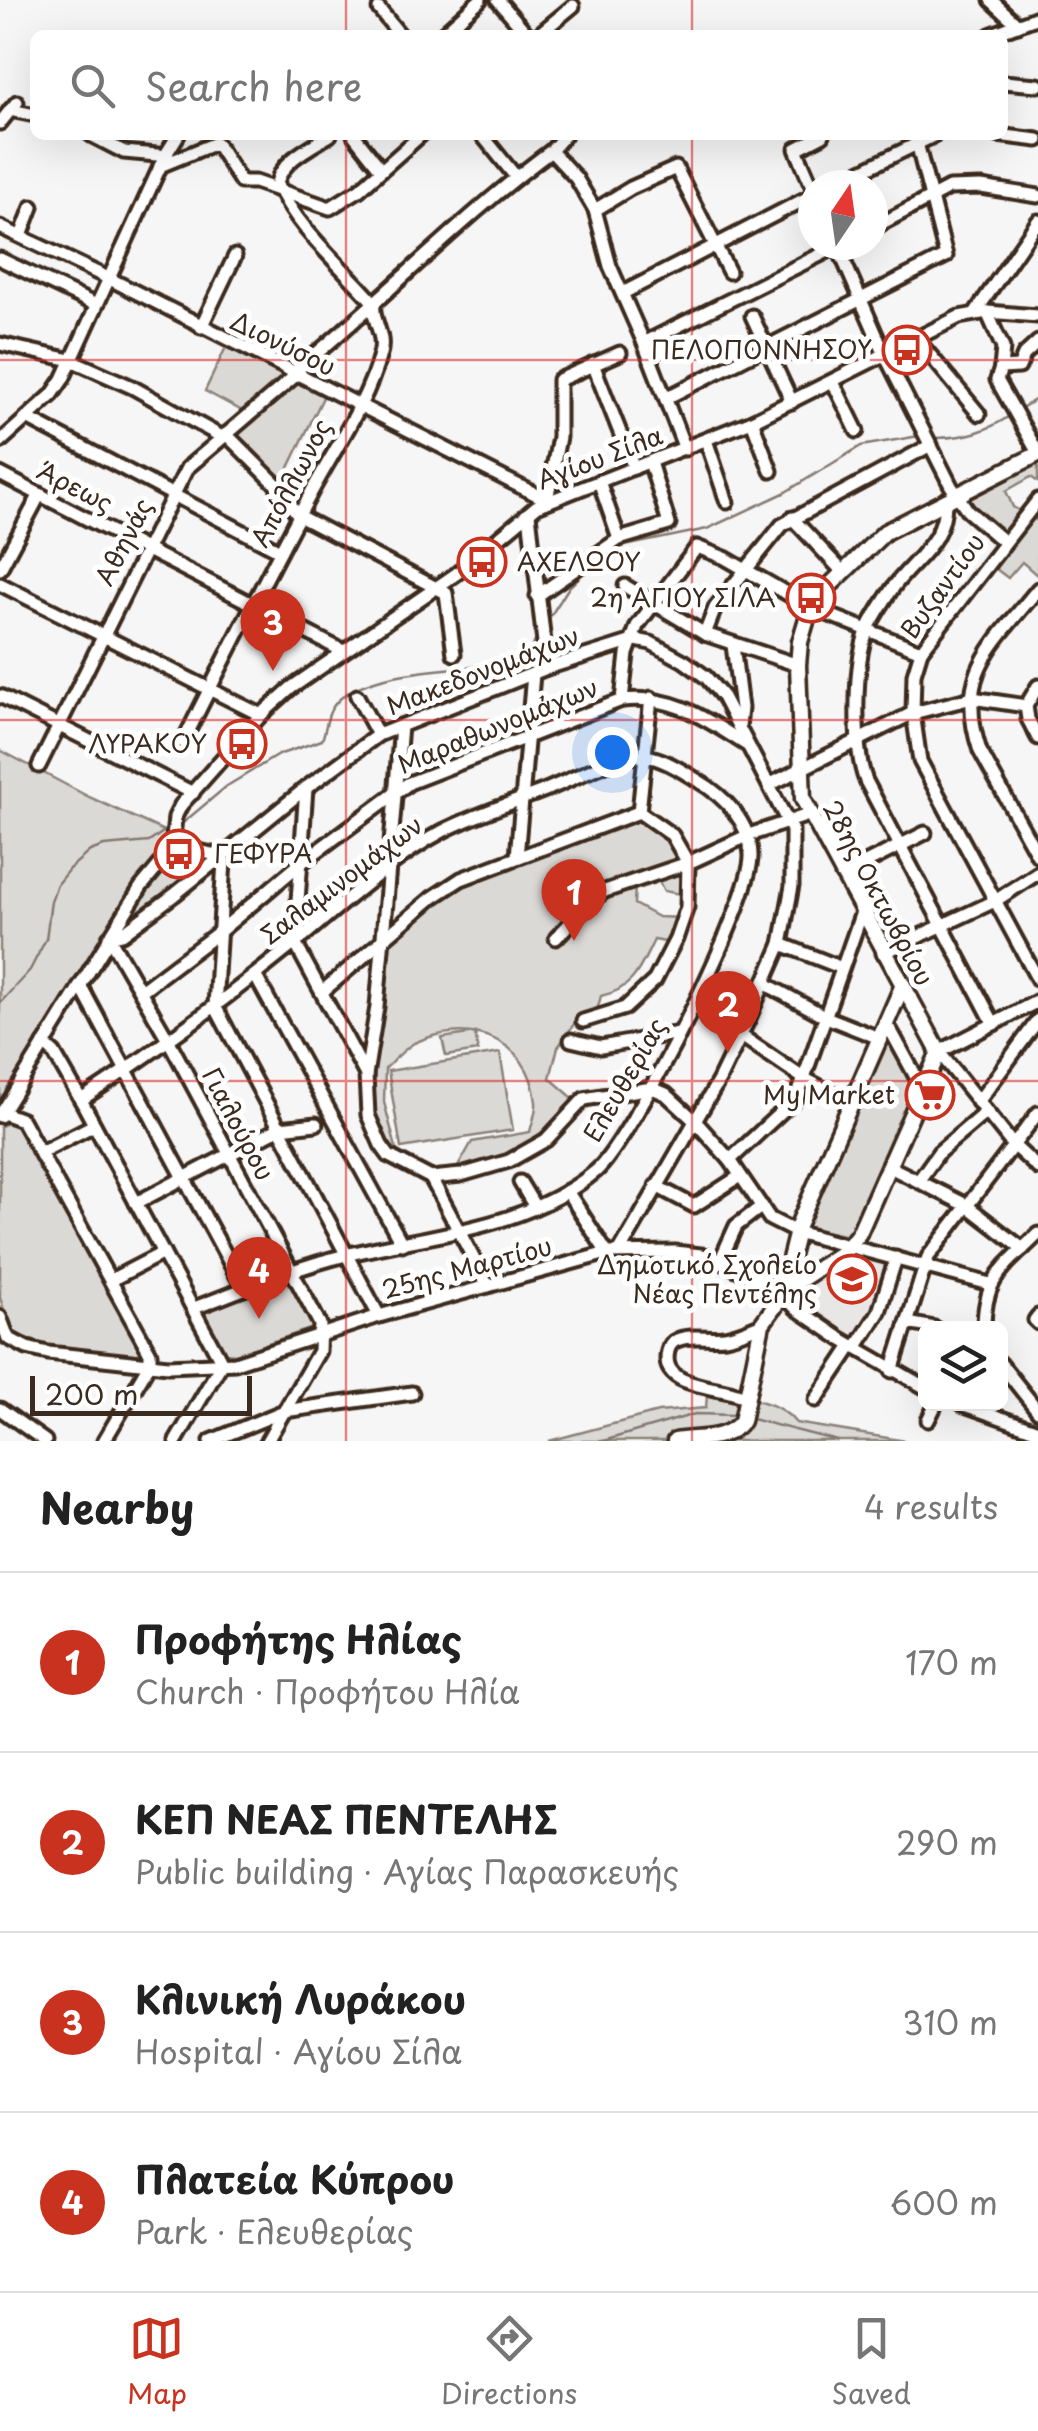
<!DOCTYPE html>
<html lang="en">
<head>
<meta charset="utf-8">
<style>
  body { margin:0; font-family:"Playpen Sans",sans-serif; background:#f2f2f2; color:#222 }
  .controls { position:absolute; right:30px; bottom:30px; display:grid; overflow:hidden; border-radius:15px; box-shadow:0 10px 40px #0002 }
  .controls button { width:90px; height:90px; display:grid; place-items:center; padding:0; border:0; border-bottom:2px solid #e0e0e0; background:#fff; color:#222; font:50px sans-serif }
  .compass { position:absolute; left:798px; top:170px; width:90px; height:90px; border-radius:50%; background:#fff; box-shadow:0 10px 40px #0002; rotate:13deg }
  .scale { position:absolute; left:30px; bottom:25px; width:222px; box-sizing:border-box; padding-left:10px; border:5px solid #3b2a1e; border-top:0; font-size:28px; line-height:35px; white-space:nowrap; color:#3b2a1e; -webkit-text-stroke:8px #fff; paint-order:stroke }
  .you { position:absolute; left:612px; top:752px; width:35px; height:35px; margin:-25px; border:8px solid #fff; border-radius:50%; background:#1a73e8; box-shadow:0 0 0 15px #1a73e833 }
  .badge { display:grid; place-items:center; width:65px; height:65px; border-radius:50%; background:#c8321e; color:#fff; font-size:32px; font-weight:700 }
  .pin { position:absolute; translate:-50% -82px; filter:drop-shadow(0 2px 5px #0008) }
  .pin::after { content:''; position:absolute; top:52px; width:35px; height:30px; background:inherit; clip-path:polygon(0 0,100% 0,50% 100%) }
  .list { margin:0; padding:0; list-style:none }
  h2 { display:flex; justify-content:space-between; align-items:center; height:130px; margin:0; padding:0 40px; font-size:42px }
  h2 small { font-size:32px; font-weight:400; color:#767676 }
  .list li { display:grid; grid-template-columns:65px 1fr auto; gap:30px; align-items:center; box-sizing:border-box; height:180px; padding:0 40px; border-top:2px solid #e0e0e0 }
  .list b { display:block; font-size:38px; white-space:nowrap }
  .list p { margin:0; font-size:32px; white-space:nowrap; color:#767676 }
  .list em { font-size:32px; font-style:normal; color:#767676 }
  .icon { flex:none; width:55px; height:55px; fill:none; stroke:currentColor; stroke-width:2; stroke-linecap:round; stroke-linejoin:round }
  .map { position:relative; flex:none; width:1038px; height:1441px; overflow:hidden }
  .search { position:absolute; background:#fff; box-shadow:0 10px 40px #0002; left:30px; right:30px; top:30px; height:110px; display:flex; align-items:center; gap:25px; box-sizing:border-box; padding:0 35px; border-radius:15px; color:#767676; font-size:38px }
  .sheet { height:850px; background:#fff }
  nav { display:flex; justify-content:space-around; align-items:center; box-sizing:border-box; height:140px; border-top:2px solid #e0e0e0; background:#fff; font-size:28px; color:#767676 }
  nav a { display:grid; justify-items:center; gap:5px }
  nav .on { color:#c8321e }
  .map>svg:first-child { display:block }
</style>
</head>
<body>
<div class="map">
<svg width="1038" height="1441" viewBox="0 0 1038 1441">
  <rect width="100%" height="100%" fill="#f7f6f6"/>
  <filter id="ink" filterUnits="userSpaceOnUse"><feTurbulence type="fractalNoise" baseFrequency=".01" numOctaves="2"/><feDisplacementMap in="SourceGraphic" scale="20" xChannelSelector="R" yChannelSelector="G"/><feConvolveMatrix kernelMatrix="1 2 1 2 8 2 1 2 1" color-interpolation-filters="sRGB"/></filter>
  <g filter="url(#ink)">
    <polygon fill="#e9e7e6" points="858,1252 889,1260 875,1303 856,1339 796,1298"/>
    <g fill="#dbd9d6" stroke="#8b827a" stroke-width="2.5">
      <polygon points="227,345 325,393 282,482 233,431 248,418 242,411 205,391"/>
      <polygon points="1038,460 1038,482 1031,477 1006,491 1013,507 1038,521 1038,576 1022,562 1008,578 992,566 1010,542 972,511 965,495"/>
      <polygon points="0,750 89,797 166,832 169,842 131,892 0,1104"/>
      <path d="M632,816L657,823L685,860V895L664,891L657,878L635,885L634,904L658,917L681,918L671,943L654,940C640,968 634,989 601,996L596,1014L579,1017L558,1047L550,1078L574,1099C533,1148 514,1153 455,1172L472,1142L530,1132C532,1123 537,1111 536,1102C529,1036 468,1018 414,1043C404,1049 394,1060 385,1069L384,1102L399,1159L390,1145L372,1104L384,942L432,904L472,881Z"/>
      <polygon points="175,856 190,874 120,930 144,892"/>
      <polygon points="475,1033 478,1051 446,1056 442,1038"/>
      <polygon points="886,1035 913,1091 853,1237 805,1227"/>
      <polygon points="500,1053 513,1130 401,1148 388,1071"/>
      <path d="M11,1120L21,1125L144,1353C109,1361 42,1348 11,1331L0,1298V1127Z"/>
      <polygon points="289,1277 315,1326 313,1328 236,1354 225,1353 203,1316 204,1309"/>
      <path d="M707,1395C739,1398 775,1396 796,1423L906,1441H549L658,1412L706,1408Z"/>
    </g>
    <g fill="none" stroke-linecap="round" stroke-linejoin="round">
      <g stroke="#847972" stroke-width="2.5">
        <polyline points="1018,410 1038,398"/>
        <path d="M937,438C967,437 986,432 1011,415"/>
        <polyline points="615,548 707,529 784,493 861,446 919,436"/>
        <polyline points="548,620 569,587 593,564"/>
        <path d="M178,827L227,786L278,755L322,740C326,730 326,719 331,710C355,665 473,670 519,662L527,658L538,635"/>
        <polyline points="0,1003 30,970 46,939 51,901 57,884 69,869 90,851 104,846 149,842 170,827"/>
        <polyline points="748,1418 838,1441"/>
        <polyline points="603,1441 695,1414 735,1415"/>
      </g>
      <g stroke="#3b2a1e" stroke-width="19">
        <g id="minor">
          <polyline points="498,0 528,35"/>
          <polyline points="991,0 1018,25"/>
          <polyline points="379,9 400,35"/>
          <polyline points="441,35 480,0"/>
          <polyline points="538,35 573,6"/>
          <polyline points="990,35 1038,17"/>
          <polyline points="1003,82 1038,85"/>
          <polyline points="10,110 35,115"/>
          <polyline points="0,123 17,102"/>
          <polyline points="91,135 124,152 168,156"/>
          <polyline points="354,135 380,168"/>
          <polyline points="482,135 516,177"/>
          <polyline points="997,135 1038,140"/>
          <polyline points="551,151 576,178 595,210 610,266 644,343 685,449"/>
          <polyline points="160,166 216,143 241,182 255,182 330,208 359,190 421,135"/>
          <polyline points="833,185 935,135"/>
          <polyline points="813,188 796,149 823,135"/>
          <polyline points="595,210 631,188 676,168 729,272"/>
          <polyline points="0,227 108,278 547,500 559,437 559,380 620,353"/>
          <polyline points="873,228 949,188 981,187 1038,196"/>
          <polyline points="21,236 32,207"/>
          <polyline points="837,245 885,355 951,486 968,511 1004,542"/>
          <polyline points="0,259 96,305"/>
          <polyline points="623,293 813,195"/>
          <polyline points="987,312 1003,348 1001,368"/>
          <polyline points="975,313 1038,221"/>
          <polyline points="752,316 792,402"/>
          <polyline points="201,327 235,256"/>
          <polyline points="916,338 979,414"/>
          <polyline points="1038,342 1024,355 1019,367 1001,368 997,380 1038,453"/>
          <polyline points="644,343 840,245"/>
          <polyline points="0,344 71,360 132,387 222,437"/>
          <polyline points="593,364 634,468"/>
          <path d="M292,374C381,302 459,219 551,151L565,135"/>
          <polyline points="833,382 857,431"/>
          <polyline points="666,398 946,256 915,135"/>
          <polyline points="27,418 280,551"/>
          <polyline points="752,421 771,471"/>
          <polyline points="226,434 274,482 299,516 446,593 454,654"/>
          <polyline points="706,440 727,502"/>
          <polyline points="0,442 52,395 63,379 165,156 178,135"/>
          <polyline points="0,474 343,651"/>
          <polyline points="599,481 619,539"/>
          <path d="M945,500C946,543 914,558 892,589C884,601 874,616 868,629C854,661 853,749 866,781L994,1024"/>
          <polyline points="1038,500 921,651 914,674 913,713 920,761 1038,980"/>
          <polyline points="529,514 547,668"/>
          <polyline points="792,518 842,571"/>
          <polyline points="0,569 40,494"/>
          <polyline points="0,584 261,715"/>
          <polyline points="625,586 705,634 798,665"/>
          <path d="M1038,589C993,645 954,673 980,751L1038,856"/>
          <polyline points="537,596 619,539 669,524 650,462"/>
          <polyline points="705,634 715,608 782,525 931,445"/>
          <polyline points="733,645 741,708 739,727"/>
          <polyline points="0,696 193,793"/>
          <polyline points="357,696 378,735"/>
          <polyline points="622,700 627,654 637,626 697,547 725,558 812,608 921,651"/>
          <polyline points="1026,706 1028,719 1038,738"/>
          <polyline points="1026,706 1038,686"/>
          <path d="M183,742C225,658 268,574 312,491C335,448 368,402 380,354C386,334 371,321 374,303C343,267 295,227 277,183C282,160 311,147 330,135"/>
          <polyline points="39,766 187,468 296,375"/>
          <polyline points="769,785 913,713 972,698 1026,706"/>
          <polyline points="639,812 651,698"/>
          <polyline points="173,845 216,855 224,861 215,1006"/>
          <polyline points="517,857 533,674"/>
          <polyline points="842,875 925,833"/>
          <polyline points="556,938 592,900 605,891 688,863 749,835 811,814"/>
          <polyline points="295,943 366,1075 368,1115 381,1145 389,1156 431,1178"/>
          <polyline points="295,943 306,788"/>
          <polyline points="781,944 842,968"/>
          <polyline points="883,953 995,901 1038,873"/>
          <polyline points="255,975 402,1244"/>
          <polyline points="764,983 826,1017 879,1038"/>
          <polyline points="80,985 244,1289"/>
          <path d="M141,991L219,932L301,863L409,783L622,700C674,694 705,719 747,745"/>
          <polyline points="323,991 432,898 461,879 639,812 672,835 688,863 687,907 676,939 655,980 625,1008 583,1021"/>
          <polyline points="1038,1001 939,1052 1013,1145 1038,1168"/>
          <polyline points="215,1006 379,1316"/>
          <polyline points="885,1026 891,1031 921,1086"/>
          <polyline points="740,1035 803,1078 851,1103"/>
          <polyline points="571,1040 601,1047 679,1033"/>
          <polyline points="44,1044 54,1053 81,1100 222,1363"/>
          <polyline points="366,1075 377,1007 401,726"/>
          <polyline points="652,1088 666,1094 695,1121 730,1160 770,1219 796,1232 990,1284"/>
          <path d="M81,1100C156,1051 226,999 295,943C340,906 392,858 443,831C476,814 513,803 548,789C575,778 602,763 630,757C653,751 679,769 697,780C724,796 750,822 751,855C753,900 631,1141 596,1171C527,1229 430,1234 346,1255C294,1268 244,1289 194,1308"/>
          <polyline points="978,1102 1038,1020"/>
          <polyline points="1,1112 22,1120 150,1353 150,1363"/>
          <polyline points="0,1116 141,887 172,850 175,817 181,805 261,715 291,688 456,574 537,506 752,421 959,317 987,312 1038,316"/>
          <polyline points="41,1152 94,1125"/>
          <polyline points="730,1160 793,1101 799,1092 862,912"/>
          <polyline points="888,1166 966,1205 1023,1249"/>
          <polyline points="431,1178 461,1175 509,1161 546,1140 584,1099 652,1088"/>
          <polyline points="431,1178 488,1286"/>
          <polyline points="919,1180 939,1152 986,1112"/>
          <polyline points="520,1182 535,1207"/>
          <polyline points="656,1186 694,1206 740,1176"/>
          <polyline points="567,1191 607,1253"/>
          <polyline points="136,1203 280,1128 316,1124"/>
          <polyline points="720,1261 736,1226 762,1206"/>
          <polyline points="111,1280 163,1253"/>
          <polyline points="1038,1316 1035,1320 1038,1323"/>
          <polyline points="0,1317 8,1338"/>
          <polyline points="907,1323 935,1328"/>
          <path d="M984,1328C984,1277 1004,1268 1038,1234"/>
          <polyline points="8,1338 27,1348 48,1353 168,1366 235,1363 379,1316 607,1253 675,1252 709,1256 776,1288 797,1309 841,1339 926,1388"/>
          <polyline points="856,1348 879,1312 896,1258"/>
          <polyline points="1000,1363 1038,1411"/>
          <polyline points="892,1371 928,1257 1038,1113"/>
          <path d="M747,1399C728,1384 658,1392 668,1351C669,1347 672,1342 677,1340C690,1334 710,1339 725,1337C738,1335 750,1329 762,1324"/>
          <polyline points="816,1400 852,1346"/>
          <polyline points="962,1404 1038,1431"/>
          <polyline points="0,1409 45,1441"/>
          <polyline points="928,1420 936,1404"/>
          <polyline points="104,1441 150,1363"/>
          <polyline points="176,1441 222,1363"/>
          <polyline points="211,1441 284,1411 412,1393"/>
          <polyline points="267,1441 319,1351 320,1324 169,1041 109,937 122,934 174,895 306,788 378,735 547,668 636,640 651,643 684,661 706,677 723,697 792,830 792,886 781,944 749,1018 719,1080 620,1251"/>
        </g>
      </g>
      <g stroke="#3b2a1e" stroke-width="21">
        <g id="major">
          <polyline points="782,1292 846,1250 859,1233 939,1052 803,799 798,665 800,642 808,615 821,594 885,532 1038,454"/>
          <path d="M675,1441C700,1437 727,1441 742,1421L762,1324L780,1299L799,1223L902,987"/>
        </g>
      </g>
      <use href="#minor" stroke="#fff" stroke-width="11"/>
      <use href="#major" stroke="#fff" stroke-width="14"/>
    </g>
  </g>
  <path fill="none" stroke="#d62828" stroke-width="2.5" stroke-opacity="0.55" d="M346,0V35M692,0V35M346,135V1441M692,135V1441M0,360H1038M0,720H1038M0,1081H1038"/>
  <defs>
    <g id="bus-ring" transform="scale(2.5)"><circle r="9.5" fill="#fff" stroke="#c8321e" stroke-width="1.5"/><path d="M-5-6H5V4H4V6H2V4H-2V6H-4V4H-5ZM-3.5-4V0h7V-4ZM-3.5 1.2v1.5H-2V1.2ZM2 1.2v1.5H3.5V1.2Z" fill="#c8321e"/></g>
    <g id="supermarket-ring" transform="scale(2.5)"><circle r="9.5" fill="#fff" stroke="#c8321e" stroke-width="1.5"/><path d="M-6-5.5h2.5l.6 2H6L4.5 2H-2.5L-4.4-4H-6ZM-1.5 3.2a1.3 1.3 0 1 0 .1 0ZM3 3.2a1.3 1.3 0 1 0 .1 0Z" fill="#c8321e"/></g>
    <g id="school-ring" transform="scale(2.5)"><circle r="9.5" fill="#fff" stroke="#c8321e" stroke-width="1.5"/><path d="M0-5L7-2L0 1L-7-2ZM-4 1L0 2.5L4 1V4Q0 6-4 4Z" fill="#c8321e"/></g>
  </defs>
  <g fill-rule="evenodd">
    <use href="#bus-ring" x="907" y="350"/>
    <use href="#bus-ring" x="482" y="562"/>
    <use href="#bus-ring" x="811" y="598"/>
    <use href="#bus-ring" x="242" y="744"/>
    <use href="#bus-ring" x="179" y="854"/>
    <use href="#supermarket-ring" x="930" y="1095"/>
    <use href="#school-ring" x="852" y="1279"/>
  </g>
  <g text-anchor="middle" stroke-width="10" stroke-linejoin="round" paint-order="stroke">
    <g font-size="25" fill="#3b2a1e" stroke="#fff">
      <text transform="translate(283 344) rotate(26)" y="9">Διονύσου</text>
      <text transform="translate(600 458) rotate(-21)" y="9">Αγίου Σίλα</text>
      <text transform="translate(291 483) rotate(-62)" y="9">Απόλλωνος</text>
      <text transform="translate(75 487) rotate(27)" y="9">Άρεως</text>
      <text transform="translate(124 542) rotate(-63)" y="9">Αθηνάς</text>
      <text transform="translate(943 586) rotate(-54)" y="9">Βυζαντίου</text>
      <text transform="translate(483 671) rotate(-21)" y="9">Μακεδονομάχων</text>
      <text transform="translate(498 726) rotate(-22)" y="9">Μαραθωνομάχων</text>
      <text transform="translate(342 880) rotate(-37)" y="9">Σαλαμινομάχων</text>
      <text transform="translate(878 893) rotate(62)" y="9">28ης Οκτωβρίου</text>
      <text transform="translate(625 1080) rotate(-60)" y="9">Ελευθερίας</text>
      <text transform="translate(238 1124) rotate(62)" y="9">Γιαλούρου</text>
      <text transform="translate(467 1268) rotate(-15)" y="9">25ης Μαρτίου</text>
    </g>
    <g font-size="25" fill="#3b2a1e" stroke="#fff" text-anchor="end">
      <text x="872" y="359">ΠΕΛΟΠΟΝΝΗΣΟΥ</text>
      <text x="517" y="571" text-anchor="start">ΑΧΕΛΩΟΥ</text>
      <text x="776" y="607">2η ΑΓΙΟΥ ΣΙΛΑ</text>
      <text x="207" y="753">ΛΥΡΑΚΟΥ</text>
      <text x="214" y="863" text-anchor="start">ΓΕΦΥΡΑ</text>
      <text x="895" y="1104">My Market</text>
      <text x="817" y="1274">Δημοτικό Σχολείο<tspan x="817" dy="29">Νέας Πεντέλης</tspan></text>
    </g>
  </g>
</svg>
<div class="controls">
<button><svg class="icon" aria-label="layers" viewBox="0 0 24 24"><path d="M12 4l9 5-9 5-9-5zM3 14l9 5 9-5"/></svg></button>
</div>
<svg class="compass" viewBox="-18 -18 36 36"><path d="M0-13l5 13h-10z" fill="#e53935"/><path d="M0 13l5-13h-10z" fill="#767676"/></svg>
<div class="scale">200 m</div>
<div class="you"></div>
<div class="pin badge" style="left:574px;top:941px">1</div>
<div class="pin badge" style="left:728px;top:1053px">2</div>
<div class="pin badge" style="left:273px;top:671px">3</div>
<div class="pin badge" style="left:259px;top:1319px">4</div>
<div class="search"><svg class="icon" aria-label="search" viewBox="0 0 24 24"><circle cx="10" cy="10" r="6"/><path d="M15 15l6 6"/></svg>Search here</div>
</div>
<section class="sheet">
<h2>Nearby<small>4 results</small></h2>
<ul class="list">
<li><span class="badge">1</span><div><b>Προφήτης Ηλίας</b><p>Church · Προφήτου Ηλία</p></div><em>170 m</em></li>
<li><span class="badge">2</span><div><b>ΚΕΠ ΝΕΑΣ ΠΕΝΤΕΛΗΣ</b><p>Public building · Αγίας Παρασκευής</p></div><em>290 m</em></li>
<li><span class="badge">3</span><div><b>Κλινική Λυράκου</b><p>Hospital · Αγίου Σίλα</p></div><em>310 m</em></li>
<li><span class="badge">4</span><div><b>Πλατεία Κύπρου</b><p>Park · Ελευθερίας</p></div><em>600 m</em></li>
</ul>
</section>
<nav>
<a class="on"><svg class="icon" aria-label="map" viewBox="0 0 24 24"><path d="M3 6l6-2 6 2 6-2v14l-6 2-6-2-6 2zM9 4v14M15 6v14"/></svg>Map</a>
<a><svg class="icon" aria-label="directions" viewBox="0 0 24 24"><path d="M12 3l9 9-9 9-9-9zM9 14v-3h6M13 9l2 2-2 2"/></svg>Directions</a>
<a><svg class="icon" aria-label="saved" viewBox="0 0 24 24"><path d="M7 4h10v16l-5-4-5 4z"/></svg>Saved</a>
</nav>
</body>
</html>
